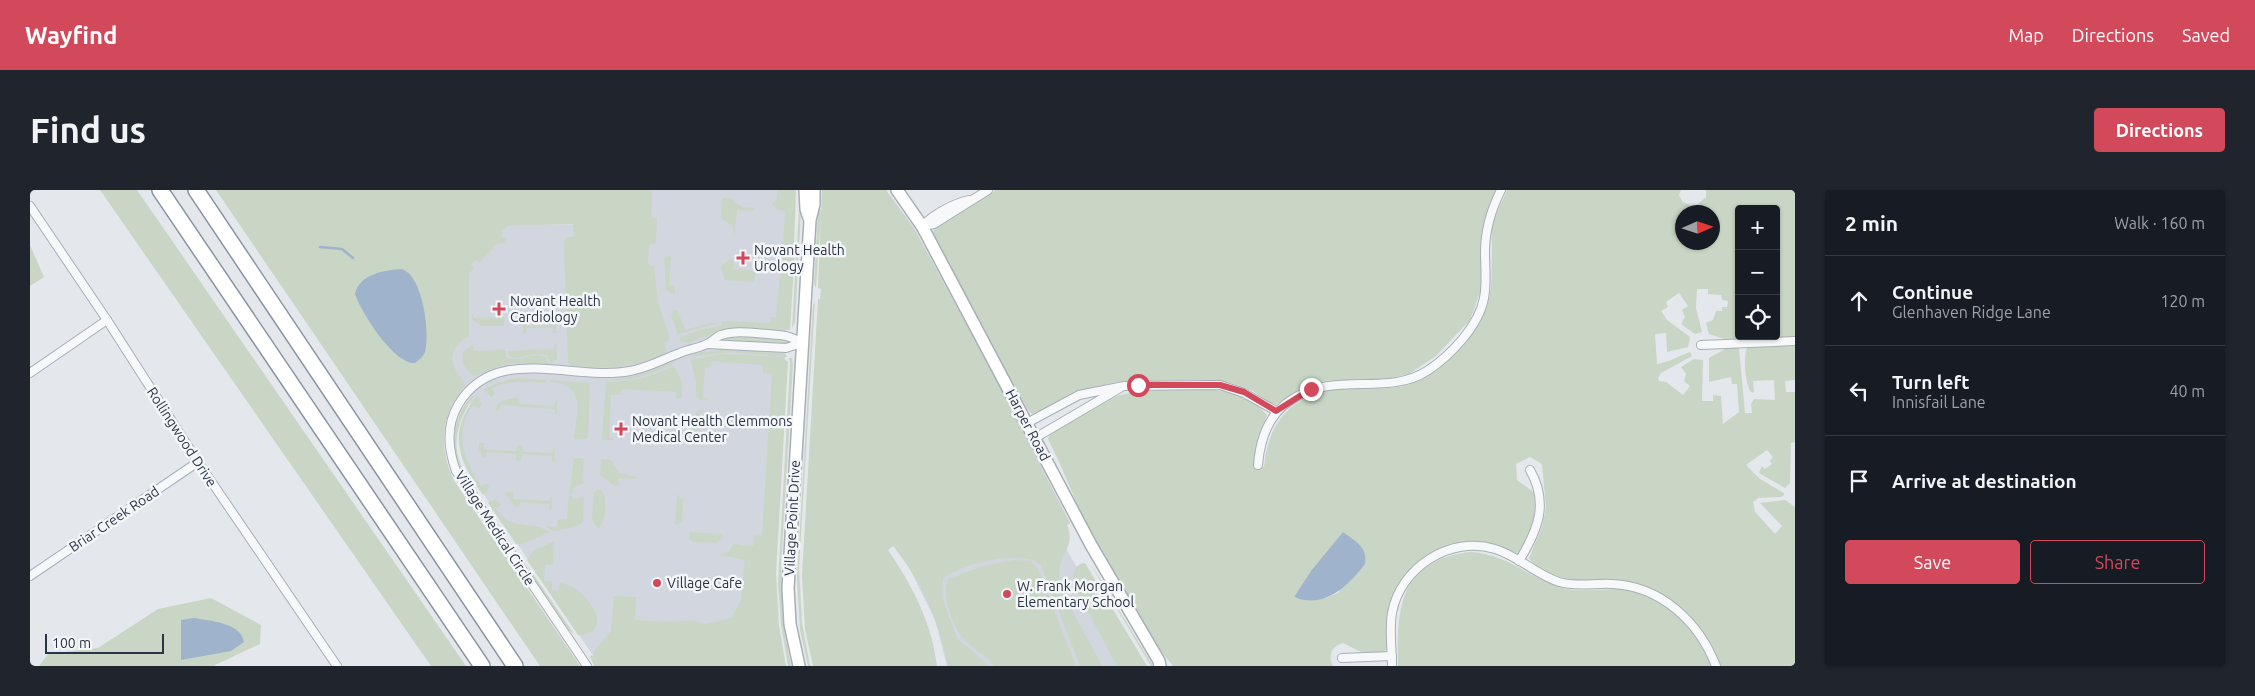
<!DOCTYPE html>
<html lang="en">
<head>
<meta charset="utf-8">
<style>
  body { margin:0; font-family:Ubuntu,sans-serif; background:#20242c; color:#f1f3f6 }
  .controls { position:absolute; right:15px; top:15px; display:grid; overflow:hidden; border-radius:5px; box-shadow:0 1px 4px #0004 }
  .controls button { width:45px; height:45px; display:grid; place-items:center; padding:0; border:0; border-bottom:1px solid #363941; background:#171b24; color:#f1f3f6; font:25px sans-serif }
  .compass { position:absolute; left:1645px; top:15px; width:45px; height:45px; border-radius:50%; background:#171b24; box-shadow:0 1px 4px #0004; rotate:87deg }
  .scale { position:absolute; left:15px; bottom:12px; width:119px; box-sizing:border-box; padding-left:5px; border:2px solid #2b3445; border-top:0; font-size:14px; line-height:18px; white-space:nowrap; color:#2b3445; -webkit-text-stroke:4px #f4f6f9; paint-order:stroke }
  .stop { position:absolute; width:15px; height:15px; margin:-11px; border:4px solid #d1495b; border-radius:50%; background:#fff }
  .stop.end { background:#d1495b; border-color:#fff; box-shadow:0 1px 5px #0008 }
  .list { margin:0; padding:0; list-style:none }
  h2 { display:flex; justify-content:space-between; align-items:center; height:65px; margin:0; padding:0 20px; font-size:21px }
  h2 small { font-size:16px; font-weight:400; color:#9ea1a6 }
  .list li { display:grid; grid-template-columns:32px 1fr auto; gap:15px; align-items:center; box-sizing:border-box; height:90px; padding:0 20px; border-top:1px solid #363941 }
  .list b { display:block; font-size:19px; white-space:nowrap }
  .list p { margin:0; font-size:16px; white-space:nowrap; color:#9ea1a6 }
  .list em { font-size:16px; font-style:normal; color:#9ea1a6 }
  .actions { display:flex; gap:10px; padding:15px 20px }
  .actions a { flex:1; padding:11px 0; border:1px solid #d1495b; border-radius:5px; text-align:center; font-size:18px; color:#d1495b }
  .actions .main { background:#d1495b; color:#fff }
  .icon { flex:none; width:28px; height:28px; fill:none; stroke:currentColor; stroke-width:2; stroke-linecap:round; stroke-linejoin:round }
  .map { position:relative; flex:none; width:1765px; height:476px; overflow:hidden; border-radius:5px }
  header { display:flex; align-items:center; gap:30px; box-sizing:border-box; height:70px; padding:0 25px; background:#d1495b; color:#fff }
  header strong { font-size:24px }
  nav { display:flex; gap:28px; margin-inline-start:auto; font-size:18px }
  .intro { display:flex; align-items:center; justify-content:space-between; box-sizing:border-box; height:120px; padding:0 30px }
  h1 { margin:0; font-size:35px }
  .button { padding:12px 22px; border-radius:5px; background:#d1495b; color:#fff; font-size:18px; font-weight:700 }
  main { display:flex; gap:30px; padding:0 30px }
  aside { flex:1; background:#171b24; border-radius:5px; box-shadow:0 1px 4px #0004 }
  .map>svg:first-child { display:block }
</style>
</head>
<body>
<header>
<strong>Wayfind</strong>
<nav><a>Map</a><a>Directions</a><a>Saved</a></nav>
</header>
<div class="intro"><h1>Find us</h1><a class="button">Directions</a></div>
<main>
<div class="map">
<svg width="1765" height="476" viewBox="0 0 1765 476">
  <rect width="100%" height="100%" fill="#e4e7ec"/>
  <g fill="#d2d6de">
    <polygon points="608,0 764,0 765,2 741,402 745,442 570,476 438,281 431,265 433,230 441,215 432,192 421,175 436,74 471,36 553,34"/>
    <polygon points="1032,352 1105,476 917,476 905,430 879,377"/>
  </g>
  <g fill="#c9d6c5" fill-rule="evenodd">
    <polygon points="70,0 107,0 436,476 401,476"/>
    <path d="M186,0H622L621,26L627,28L626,53L619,55L618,74L624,76L628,112L640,149L634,153L637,163C602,178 580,179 542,176L538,173L534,52L536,48L544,46L543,34L476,36V39H472V47H476V53L467,54L449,73L446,70L441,75L444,78L439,84V146C425,153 417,168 427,182C430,187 434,189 435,195C432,202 426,208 422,215C410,240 412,268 425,292L550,476H510Z"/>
    <polygon points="747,0 766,0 764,57 753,57 755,21 748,20 742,14 747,8"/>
    <path d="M792,0H856L884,38L959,176L1040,333L1037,335C1046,356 1030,363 1029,384C1029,390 1031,397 1033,403L1072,476H1050L1011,375C994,359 929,373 913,389L912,407L927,448L959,476H918C908,430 893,393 863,356L858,360C882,395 902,433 907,476H783L775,439L772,386L788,109H790L791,99L788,98Z"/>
    <polygon points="966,0 1466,0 1455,32 1450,102 1440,130 1406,166 1379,184 1357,189 1294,191 1269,199 1245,215 1240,214 1223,201 1201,193 1170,190 1086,192 1053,200 1008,223 1002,224 998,220 967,168 903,42 906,37"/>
    <path d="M1477,0H1651L1649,5L1653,12L1665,17L1676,7V0H1765V148L1742,149L1741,146H1746V19H1709V109L1707,110L1709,146H1735V149L1698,150L1679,144L1676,133L1683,130L1686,121H1692V117H1697L1698,111L1692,110L1691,105L1678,104V99H1667L1666,118L1672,142L1665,144L1651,134L1655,127L1652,120L1658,116L1649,103L1636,112L1638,117L1631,121L1637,130L1660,147L1658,157L1637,162L1636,143L1625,144L1627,174C1639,172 1649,166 1660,162L1662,166L1631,183L1628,188L1629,191L1636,192L1653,205L1660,196L1654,191L1656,184L1651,177L1664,169L1673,170L1672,211H1683V205L1691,206L1693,234L1709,222L1707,194H1702L1701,187L1679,192V168L1697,158H1709L1715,223H1722L1721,214L1724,209L1745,210L1744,190L1723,191L1724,203L1721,202C1715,193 1713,168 1717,158L1765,155V190L1755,191L1756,202H1765V252L1761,253L1760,293L1755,298L1729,283L1732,276L1735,279L1742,274L1740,271L1743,267L1737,260L1716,275L1730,289L1754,303V305L1751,307L1728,308L1723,312L1725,322L1745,344L1752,336L1730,313L1755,310L1765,317V476H1691C1673,436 1653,410 1610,395C1576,383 1545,400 1510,378C1505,375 1502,373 1499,368L1512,337L1516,317L1512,274L1500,267L1486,274L1487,290L1505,303C1506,319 1503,355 1487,363C1471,357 1455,352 1438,352C1403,354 1372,380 1361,413C1356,427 1358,444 1357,458L1354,462H1331L1313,453C1301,456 1298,466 1303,476H1143C1107,432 1076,378 1052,326C1041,300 1031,274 1018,249L1020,244L1087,206L1108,201C1148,200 1208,189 1237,225L1228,247L1225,276L1234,277C1239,222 1272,199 1325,198C1342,198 1361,200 1378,195C1400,187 1419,169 1434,152C1465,118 1461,100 1462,58C1462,50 1461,42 1462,35C1465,23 1473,11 1477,0ZM1652,22H1682V52H1652ZM1281,381L1310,402L1296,408H1264Z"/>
    <polygon points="692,8 701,8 712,17 724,18 724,21 707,20 705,45 702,36 691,28"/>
    <polygon points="769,19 771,22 765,132 762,138"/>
    <polygon points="791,19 791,28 786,98 784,94 788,21"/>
    <polygon points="0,55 14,87 0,96"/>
    <polygon points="753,58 765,60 760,140 716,139 691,141 658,153 650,151 650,147 670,140 691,136 693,131 740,133 741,127 746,127"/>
    <polygon points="641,66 639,95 645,96 645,103 642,104 636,100 634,67"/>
    <polygon points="704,67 703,79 725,81 724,92 694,90 691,76"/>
    <polygon points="525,104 525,118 523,118 521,112 496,113 495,119 492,118 492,106 494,104 496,111 521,110 521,105"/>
    <polygon points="785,111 769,378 772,433 780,476 778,476 770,440 767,388 783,115"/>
    <polygon points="644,120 647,120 655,140 681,133 689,133 648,144 641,126"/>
    <polygon points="442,123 444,128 474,127 474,136 451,136 442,129"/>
    <polygon points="523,128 526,129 526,143 523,143 522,137 497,138 496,144 493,143 493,130 496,129 497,136 522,135"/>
    <polygon points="701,147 758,149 759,152 756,154 691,150"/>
    <path d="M526,152L527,169L522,174H520L518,166C505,159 488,173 478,165V161L523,159Z"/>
    <path d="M443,155L445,161L475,160L477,168C490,173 503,161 516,167L518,174C503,174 488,172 473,175C464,177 453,186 443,185C435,179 430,171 434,161Z"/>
    <polygon points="693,160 755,163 757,167 700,162 660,167 671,162"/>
    <path d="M692,164L752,167L758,172L746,384L749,436L756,476H564L560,466L562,465L567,474L563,467L564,461L581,441L584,406L606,407L605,430L640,432L662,430L675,434C684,432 693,431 702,427L711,410L715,370L689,365L699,361L704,354L723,356L724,346L732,345L742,184L733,183V175L682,171L681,177L675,178L673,207L679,209L670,210L666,206V190L660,170Z"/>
    <polygon points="759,168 762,168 763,175 751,377 753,434 761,476 758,476 751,434 748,394 760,174"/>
    <path d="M642,172L643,174C619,185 598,192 572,191L602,187Z"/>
    <polygon points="644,176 652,192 652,209 646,208 646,202 591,199 590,205 581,205 579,247 585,250 572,250 576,193 610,189"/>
    <path d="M487,188L517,190L516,193C497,192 480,190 462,198L465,204L461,207L454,199L470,192Z"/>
    <path d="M519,190L560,193L558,246L556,249H544C547,220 557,194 519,192Z"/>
    <path d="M442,206H444C428,230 419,256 435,283C440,290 448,300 449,306C444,303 441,296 437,291C419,264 419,230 442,206Z"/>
    <path d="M447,206L452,214L449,218L443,215C423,243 434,271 451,296L457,294L459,296L457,301L453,305C429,271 416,242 447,206Z"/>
    <polygon points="488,207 490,214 524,216 527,209 527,225 525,224 525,219 470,215 469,221 466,221 467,215 472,211"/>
    <path d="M669,220L678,222L669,223L667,256L663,252C663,242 661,226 669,220Z"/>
    <polygon points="449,253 454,253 454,259 486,261 487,255 492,255 493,262 522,263 524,257 525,271 522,271 522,266 493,264 490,271 486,270 486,264 457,262 456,268 453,268 449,259"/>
    <polygon points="544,268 554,268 552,291 555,292 543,298 542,304 539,304"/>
    <polygon points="571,269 581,270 589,283 606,287 605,289 589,288 588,296 583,295 570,285"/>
    <path d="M568,299L573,302C577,311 576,331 569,338L564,334L562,328L564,303Z"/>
    <polygon points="477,302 483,302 484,309 519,311 522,304 522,319 519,319 519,314 490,312 489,317 486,318 476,304"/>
    <polygon points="647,304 653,311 652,332 645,335"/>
    <polygon points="539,305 542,306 544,310 551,307 554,308 553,332 546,337 523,341 515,336 527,337 528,330 537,329"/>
    <path d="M465,309L471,314L466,319C483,343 498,329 520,342L493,354H486L458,313Z"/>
    <polygon points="660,342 692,344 693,348 686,353 664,352 659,348"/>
    <path d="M524,351L523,375H515L514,391L522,392V400L529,401L530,393C556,395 588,444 548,445L497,370L503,361Z"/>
    <path d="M1440,362C1477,364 1496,386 1529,397C1547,403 1568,399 1586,399C1620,399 1653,424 1671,451C1676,459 1679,468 1682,476H1368C1367,417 1369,371 1440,362Z"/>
    <path d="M983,370L1001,371L1008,379L1046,476H964C954,463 944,460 934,449C923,438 911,405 918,389L953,376Z"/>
    <path d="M1055,373L1117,476H1087L1044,395C1042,385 1044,374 1055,373Z"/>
    <polygon points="497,375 544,444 539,440 503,387"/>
    <polygon points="1061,375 1064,379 1123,476 1121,476"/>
    <polygon points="181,408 231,435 230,454 183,476 9,476 18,464 68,458 128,419"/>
  </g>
  <g fill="#9fb4cc">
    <path d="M372,79C393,86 400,143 395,162C393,167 389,170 385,173C364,175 331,122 325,104C329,84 355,80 372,79Z"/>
    <path d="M1313,342C1325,351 1338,357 1335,374C1319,395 1294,420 1264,407L1281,381Z"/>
    <path d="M164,428C179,431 211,432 214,452L201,461L151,470V430Z"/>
  </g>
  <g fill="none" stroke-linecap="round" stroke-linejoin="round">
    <polyline stroke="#9fb4cc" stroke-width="2.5" points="290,57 312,59 323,68"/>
    <g stroke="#a9aeb7" stroke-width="10">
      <g id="street">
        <polyline points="0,16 77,130 168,272 307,476"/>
        <polyline points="892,36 904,34 958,0"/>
        <path d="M892,36C904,24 922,14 939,10"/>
        <polyline points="678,154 756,158 772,153"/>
        <polyline points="1671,155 1765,151"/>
        <polyline points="0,183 77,130"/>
        <polyline points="997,233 1049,205 1094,196 1190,195 1214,203 1246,221"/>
        <polyline points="1005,248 1090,198"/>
        <path d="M1228,275C1230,249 1239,224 1261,210C1306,180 1356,207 1397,181C1420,166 1449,136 1454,108C1457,93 1455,77 1455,62C1455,39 1461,20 1471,0"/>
        <path d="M1489,371C1508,340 1519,313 1500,280"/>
        <polyline points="0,386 168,272"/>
        <polyline points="1312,468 1362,466"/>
        <path d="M557,476L426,281C418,259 416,236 428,215C465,152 543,192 600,181C618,178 633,169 650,163C659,159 670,158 679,153C683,151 687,146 691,145C706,140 722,143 737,144C751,145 760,145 772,153"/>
        <path d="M1362,476C1362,459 1359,440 1362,423C1370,378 1420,345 1465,359C1488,366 1507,385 1529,392C1547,397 1564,393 1582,394C1631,396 1669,432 1686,476"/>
      </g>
    </g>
    <g stroke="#a9aeb7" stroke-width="14">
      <g id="secondary">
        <polyline points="775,0 776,19 779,28"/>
        <polyline points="867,0 892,36 1061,355 1129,471 1130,476"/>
        <polyline points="769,476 760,434 758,398 780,30 784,14 784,0"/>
      </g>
    </g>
    <g stroke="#8b94a3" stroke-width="18">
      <g id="highway">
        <polyline points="130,0 452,476"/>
        <polyline points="166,0 485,476"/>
      </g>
    </g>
    <use href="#street" stroke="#f7f8fa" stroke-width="8"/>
    <use href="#secondary" stroke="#fff" stroke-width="11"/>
    <use href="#highway" stroke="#fff" stroke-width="15"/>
  </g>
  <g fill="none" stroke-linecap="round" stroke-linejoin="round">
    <polyline stroke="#d1495b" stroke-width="6" points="1108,195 1190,195 1214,202 1246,221 1281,199"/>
  </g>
  <g fill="#d1495b" stroke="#f4f6f9" stroke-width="2">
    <path d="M710.5 60.5h5v5h5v5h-5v5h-5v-5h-5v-5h5z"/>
    <path d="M466.5 111.5h5v5h5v5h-5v5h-5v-5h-5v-5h5z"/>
    <path d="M588.5 231.5h5v5h5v5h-5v5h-5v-5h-5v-5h5z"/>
    <circle cx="627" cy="393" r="5"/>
    <circle cx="977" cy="404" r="5"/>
  </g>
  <g text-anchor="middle" stroke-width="5" stroke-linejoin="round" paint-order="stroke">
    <g font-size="14" fill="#2b3445" stroke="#f4f6f9" text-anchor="start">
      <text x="724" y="65">Novant Health<tspan x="724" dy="16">Urology</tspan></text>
      <text x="480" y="116">Novant Health<tspan x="480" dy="16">Cardiology</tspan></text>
      <text x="602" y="236">Novant Health Clemmons<tspan x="602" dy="16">Medical Center</tspan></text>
      <text x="637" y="398">Village Cafe</text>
      <text x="987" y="401">W. Frank Morgan<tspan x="987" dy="16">Elementary School</tspan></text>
    </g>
    <g font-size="14" fill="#2b3445" stroke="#f4f6f9">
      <text transform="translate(998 235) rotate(62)" y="5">Harper Road</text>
      <text transform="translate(152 247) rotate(57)" y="5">Rollingwood Drive</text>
      <text transform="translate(762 328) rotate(-87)" y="5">Village Point Drive</text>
      <text transform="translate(84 329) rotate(-34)" y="5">Briar Creek Road</text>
      <text transform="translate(465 338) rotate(57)" y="5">Village Medical Circle</text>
    </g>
  </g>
</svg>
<div class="controls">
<button>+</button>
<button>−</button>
<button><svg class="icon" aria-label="locate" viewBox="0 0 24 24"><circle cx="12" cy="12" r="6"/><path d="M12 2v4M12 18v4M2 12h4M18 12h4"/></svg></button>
</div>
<svg class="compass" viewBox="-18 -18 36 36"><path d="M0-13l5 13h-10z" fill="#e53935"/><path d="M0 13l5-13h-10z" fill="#9ea1a6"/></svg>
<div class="scale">100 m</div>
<div class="stop" style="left:1108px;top:195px"></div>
<div class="stop end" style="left:1281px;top:199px"></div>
</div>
<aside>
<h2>2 min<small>Walk · 160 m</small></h2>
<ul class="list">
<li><svg class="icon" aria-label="ahead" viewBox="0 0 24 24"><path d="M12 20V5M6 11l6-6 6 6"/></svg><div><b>Continue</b><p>Glenhaven Ridge Lane</p></div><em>120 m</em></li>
<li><svg class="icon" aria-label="left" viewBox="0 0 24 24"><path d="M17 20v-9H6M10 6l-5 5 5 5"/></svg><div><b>Turn left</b><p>Innisfail Lane</p></div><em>40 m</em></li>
<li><svg class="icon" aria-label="arrive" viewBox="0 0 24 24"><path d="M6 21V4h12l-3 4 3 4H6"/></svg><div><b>Arrive at destination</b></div></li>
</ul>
<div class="actions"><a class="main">Save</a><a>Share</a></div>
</aside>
</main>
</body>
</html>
